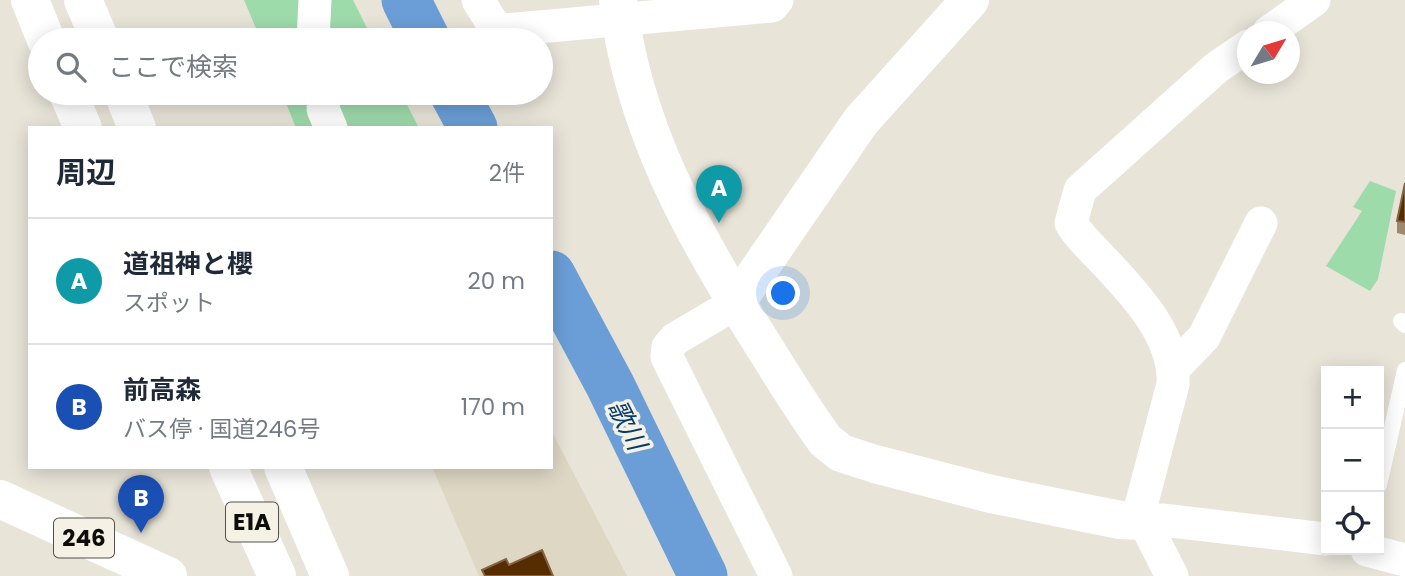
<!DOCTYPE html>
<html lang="ja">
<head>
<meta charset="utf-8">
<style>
  body { margin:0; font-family:Poppins,"Noto Sans JP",sans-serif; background:#f2f2f3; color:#1f2937 }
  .controls { position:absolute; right:21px; bottom:21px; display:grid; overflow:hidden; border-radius:0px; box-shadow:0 4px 18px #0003 }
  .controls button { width:63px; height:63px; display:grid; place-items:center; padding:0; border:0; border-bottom:2px solid #e0e1e3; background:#fff; color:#1f2937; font:35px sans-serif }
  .compass { position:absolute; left:1237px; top:21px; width:63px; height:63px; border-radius:50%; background:#fff; box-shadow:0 4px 18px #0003; rotate:52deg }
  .you { position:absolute; left:784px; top:294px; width:24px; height:24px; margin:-18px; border:5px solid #fff; border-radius:50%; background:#1a73e8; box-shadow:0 0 0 10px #1a73e833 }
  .badge { display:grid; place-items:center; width:46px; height:46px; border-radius:50%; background:#2563eb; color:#fff; font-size:23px; font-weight:700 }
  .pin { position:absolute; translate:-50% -58px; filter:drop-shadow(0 2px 4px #0008) }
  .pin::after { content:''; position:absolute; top:37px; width:24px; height:21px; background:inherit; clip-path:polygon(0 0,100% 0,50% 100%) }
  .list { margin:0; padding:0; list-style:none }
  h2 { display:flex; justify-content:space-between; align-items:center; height:91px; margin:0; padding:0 28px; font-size:30px }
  h2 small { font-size:23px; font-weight:400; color:#747a83 }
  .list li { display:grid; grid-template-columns:46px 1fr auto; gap:21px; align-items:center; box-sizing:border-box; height:126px; padding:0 28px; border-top:2px solid #e0e1e3 }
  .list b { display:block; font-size:26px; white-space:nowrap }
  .list p { margin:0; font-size:23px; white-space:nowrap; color:#747a83 }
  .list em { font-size:23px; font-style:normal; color:#747a83 }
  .icon { flex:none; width:38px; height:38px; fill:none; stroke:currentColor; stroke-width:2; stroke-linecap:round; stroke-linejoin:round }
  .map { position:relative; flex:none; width:1405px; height:576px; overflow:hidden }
  .search { position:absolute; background:#fff; box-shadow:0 4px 18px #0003; left:28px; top:28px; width:525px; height:77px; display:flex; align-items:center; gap:18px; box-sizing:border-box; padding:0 24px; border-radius:38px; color:#747a83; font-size:26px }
  .panel { position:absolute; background:#fff; box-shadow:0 4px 18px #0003; left:28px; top:126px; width:525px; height:343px; border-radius:0px }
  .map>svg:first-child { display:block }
</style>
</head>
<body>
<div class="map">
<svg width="1405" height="576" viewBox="0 0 1405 576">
  <rect width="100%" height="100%" fill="#e8e4d8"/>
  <polygon fill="#ded7c4" points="551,430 627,576 479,576 432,467 551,467"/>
  <g fill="#9edbab">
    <polygon points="244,0 353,0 373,40 261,40"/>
    <polygon points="282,93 401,93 419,128 296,128"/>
    <polygon points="1370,181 1396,191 1378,279 1370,291 1326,266 1362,211 1353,207"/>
  </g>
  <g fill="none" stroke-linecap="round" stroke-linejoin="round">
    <g stroke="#6b9ed7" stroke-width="49">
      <polyline points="406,0 426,40"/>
      <polyline points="454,93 473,128"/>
      <polyline points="551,275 610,385 703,576"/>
    </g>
    <g stroke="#fff" stroke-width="16">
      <polyline points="1401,321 1405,325"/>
      <polyline points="1379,485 1405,370"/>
    </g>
    <g stroke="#fff" stroke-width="33">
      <polyline points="478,0 494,26 505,30 772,6 777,0"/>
      <polyline points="1269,32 1314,0"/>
      <polyline points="313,40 315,0"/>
      <polyline points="325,93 323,109 331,128"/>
      <polyline points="736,303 675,339 668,347 667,357 776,576"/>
      <polyline points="1174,368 1204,337 1261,223"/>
      <path d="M1137,521L1173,384C1176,336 1133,292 1103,260C1092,248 1079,237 1071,223L1080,190L1216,68L1248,46"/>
      <polyline points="1367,550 1405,560"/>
      <polyline points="1172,576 1144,521 1162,520 1326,539"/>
    </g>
    <g stroke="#fff" stroke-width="38">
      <path d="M618,0C632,125 692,233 758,337C780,372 801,407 825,440L841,453L875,464L991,494L1120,520L1144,521"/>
      <polyline points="736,303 861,121 970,0"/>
    </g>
    <g stroke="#fff" stroke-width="38">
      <polyline points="30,0 46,40"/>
      <polyline points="83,0 100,40"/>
      <polyline points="68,93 83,128"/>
      <polyline points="123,93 137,128"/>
      <polyline points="228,467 277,576"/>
      <polyline points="283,467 330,576"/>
      <polyline points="0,499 168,576"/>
    </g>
  </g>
  <polygon fill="#9f886c" points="1405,183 1405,235 1397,233 1397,221"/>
  <g fill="#562d01" stroke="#826442" stroke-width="2">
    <polygon points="1405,183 1405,222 1397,221"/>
    <polygon points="542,550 553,576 485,576 482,570 506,559 509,565"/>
  </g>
  <g text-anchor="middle" stroke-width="7" stroke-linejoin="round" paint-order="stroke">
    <g fill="#f5f1e5" stroke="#53514b" stroke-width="2">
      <rect x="226" y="502.5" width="52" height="39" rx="5"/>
      <rect x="54" y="518.5" width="60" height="39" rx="5"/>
    </g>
    <g font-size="23" font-weight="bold" fill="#0e0d09">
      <text x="252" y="530">E1A</text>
      <text x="84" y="546">246</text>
    </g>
    <g font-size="26" font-style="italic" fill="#023c70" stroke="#f5f1e5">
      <text transform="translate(627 425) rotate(63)" y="9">歌川</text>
    </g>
  </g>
</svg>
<div class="controls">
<button>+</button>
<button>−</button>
<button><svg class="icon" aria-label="locate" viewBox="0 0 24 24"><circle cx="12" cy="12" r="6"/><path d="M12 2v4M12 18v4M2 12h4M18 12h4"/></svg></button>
</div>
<svg class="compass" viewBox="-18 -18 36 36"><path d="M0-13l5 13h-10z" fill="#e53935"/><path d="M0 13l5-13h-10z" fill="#747a83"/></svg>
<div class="you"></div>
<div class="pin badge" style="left:719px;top:223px;background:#0f9aa8">A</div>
<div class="pin badge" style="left:141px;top:533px;background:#1a4fb4">B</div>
<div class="search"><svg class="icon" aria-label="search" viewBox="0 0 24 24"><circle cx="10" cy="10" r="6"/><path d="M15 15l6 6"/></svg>ここで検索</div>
<section class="panel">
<h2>周辺<small>2件</small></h2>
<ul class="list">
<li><span class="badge" style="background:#0f9aa8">A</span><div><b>道祖神と櫻</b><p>スポット</p></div><em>20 m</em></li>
<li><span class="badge" style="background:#1a4fb4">B</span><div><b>前高森</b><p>バス停 · 国道246号</p></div><em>170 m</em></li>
</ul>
</section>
</div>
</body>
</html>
